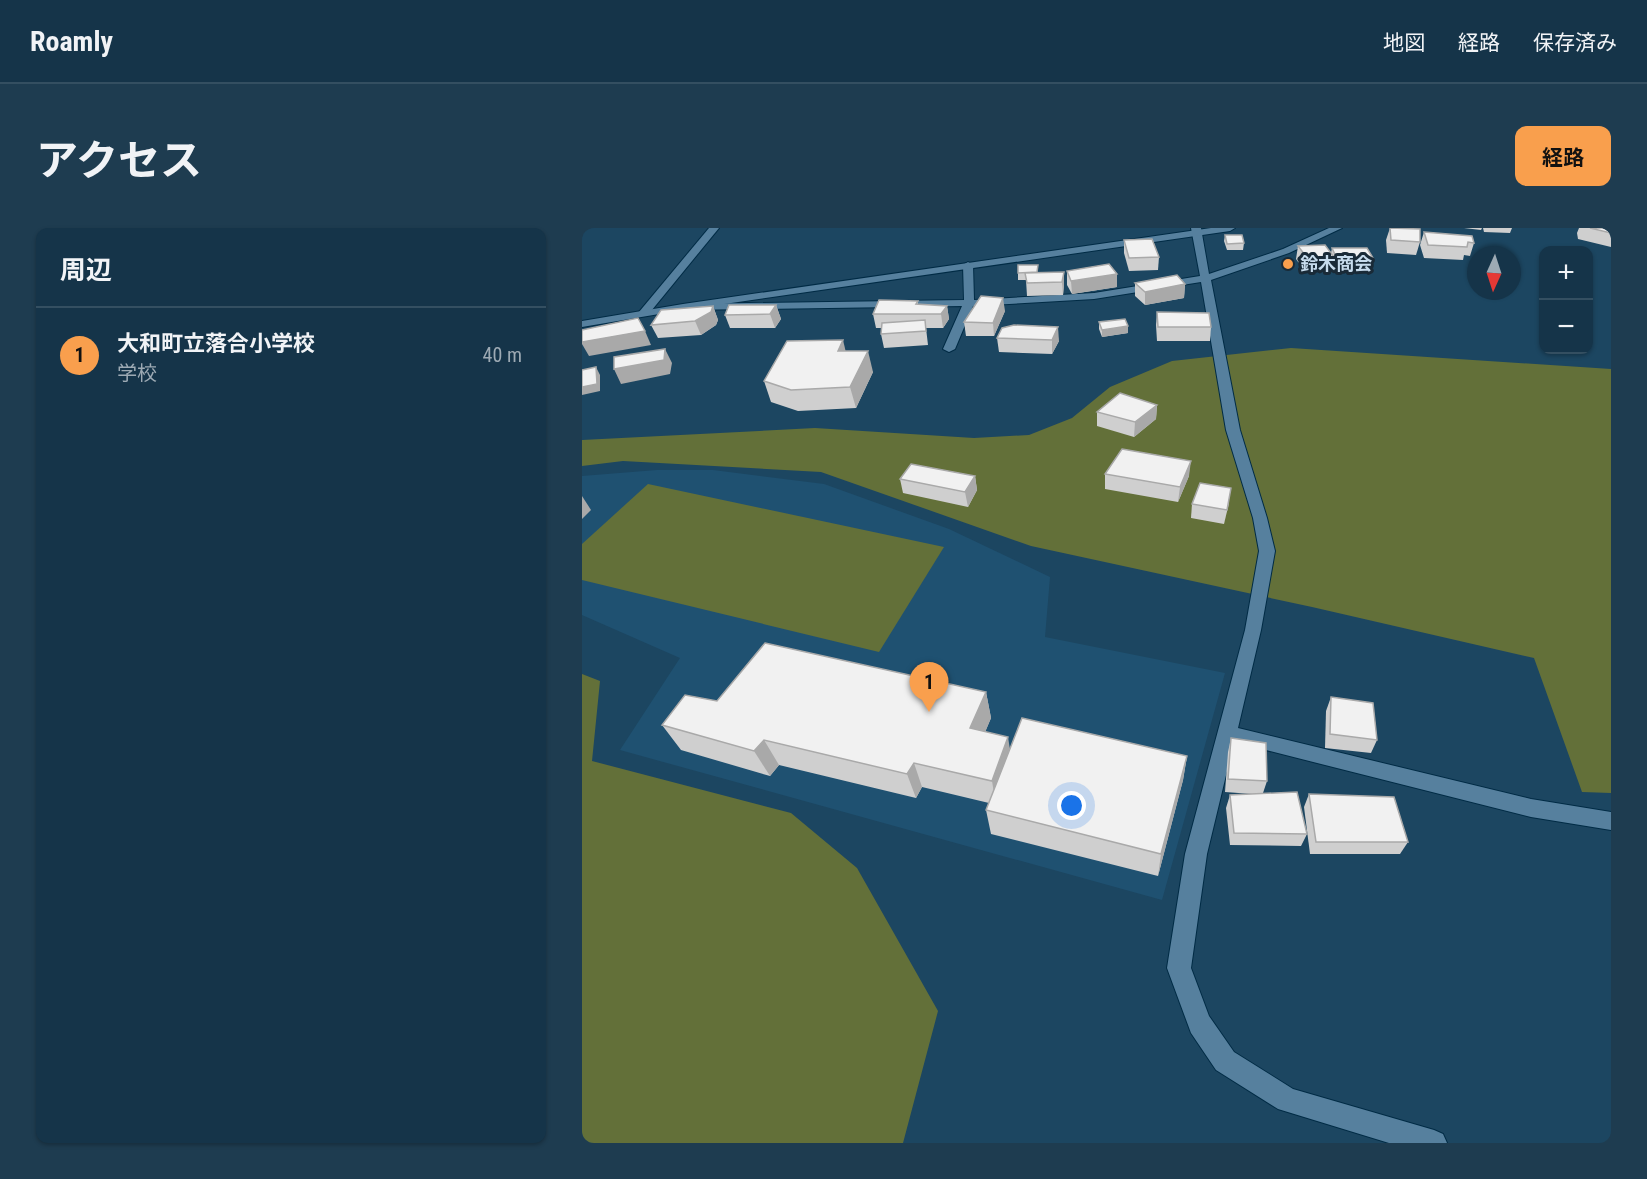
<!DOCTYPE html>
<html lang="ja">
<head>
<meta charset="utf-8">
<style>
  body { margin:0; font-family:"Roboto Condensed","Noto Sans JP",sans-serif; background:#1e3c50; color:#f1f3f6 }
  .controls { position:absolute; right:18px; top:18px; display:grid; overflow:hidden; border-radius:12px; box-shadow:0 2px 4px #0004 }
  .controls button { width:54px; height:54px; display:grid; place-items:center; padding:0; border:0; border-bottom:2px solid #344f61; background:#153449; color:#f1f3f6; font:30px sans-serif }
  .compass { position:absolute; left:885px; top:18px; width:54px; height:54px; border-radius:50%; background:#153449; box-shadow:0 2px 4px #0004; rotate:183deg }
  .you { position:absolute; left:490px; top:578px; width:21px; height:21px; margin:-15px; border:4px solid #fff; border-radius:50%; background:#1a73e8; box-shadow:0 0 0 9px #1a73e833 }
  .badge { display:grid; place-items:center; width:39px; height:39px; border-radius:50%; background:#f99f4d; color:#111; font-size:20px; font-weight:700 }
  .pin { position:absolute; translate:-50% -50px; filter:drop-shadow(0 2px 3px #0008) }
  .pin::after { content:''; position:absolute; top:32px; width:21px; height:18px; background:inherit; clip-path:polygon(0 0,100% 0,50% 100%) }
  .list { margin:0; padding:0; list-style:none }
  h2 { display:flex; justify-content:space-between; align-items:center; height:78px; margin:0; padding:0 24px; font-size:26px }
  h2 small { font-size:20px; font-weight:400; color:#9daab4 }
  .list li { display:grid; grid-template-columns:39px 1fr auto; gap:18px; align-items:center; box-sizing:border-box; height:96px; padding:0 24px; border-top:2px solid #344f61 }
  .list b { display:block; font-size:22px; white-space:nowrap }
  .list p { margin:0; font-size:20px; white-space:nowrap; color:#9daab4 }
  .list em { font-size:20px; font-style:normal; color:#9daab4 }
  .map { position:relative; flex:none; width:1029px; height:915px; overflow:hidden; border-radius:12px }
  header { display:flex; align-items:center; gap:36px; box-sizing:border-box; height:84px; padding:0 30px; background:#153449; border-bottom:2px solid #344f61 }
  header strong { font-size:28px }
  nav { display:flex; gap:33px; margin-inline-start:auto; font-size:21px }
  .intro { display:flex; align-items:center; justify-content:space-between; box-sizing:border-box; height:144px; padding:0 36px }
  h1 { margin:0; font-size:42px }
  .button { padding:15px 27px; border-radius:12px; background:#f99f4d; color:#111; font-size:21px; font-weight:700 }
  main { display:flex; gap:36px; padding:0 36px }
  aside { flex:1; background:#153449; border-radius:12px; box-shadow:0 2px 4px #0004 }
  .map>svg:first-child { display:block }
</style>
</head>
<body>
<header>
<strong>Roamly</strong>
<nav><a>地図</a><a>経路</a><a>保存済み</a></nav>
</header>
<div class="intro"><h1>アクセス</h1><a class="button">経路</a></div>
<main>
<aside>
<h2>周辺<small></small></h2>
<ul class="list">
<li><span class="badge">1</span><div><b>大和町立落合小学校</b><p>学校</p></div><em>40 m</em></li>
</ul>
</aside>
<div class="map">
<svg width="1029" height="915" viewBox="0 0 1029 915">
  <rect width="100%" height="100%" fill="#1c4661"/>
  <polygon fill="#1f5171" points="75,242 131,242 242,256 367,301 468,349 463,409 643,445 580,672 38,522 98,430 0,387 0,248"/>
  <g fill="#637039">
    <polygon points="709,120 1029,141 1029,565 1000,564 952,430 730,379 449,318 239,244 41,233 0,238 0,212 233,200 392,210 447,207 490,190 528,159 590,133"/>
    <polygon points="66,256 362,319 297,424 0,352 0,316"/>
    <polygon points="0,446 18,453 10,533 209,585 275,640 356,783 321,915 0,915"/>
  </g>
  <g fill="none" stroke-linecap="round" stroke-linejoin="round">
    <g stroke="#002b45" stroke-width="2">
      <g id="street">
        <polygon points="127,0 137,0 65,88 57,88 57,84"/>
        <polygon points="609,0 619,0 627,46 701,21 747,0 760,0 707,25 629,52 658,202 685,290 693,323 679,402 656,500 949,571 1029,584 1029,602 949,589 652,514 625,626 609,740 627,788 652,824 711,861 852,902 861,906 865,915 807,915 696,881 634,842 609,805 585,740 603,626 663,402 677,323 671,290 644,202 619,54 512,71 391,78 373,121 367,124 361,121 380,78 103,82 98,79 103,76 382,72 381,37 386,34 391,37 392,72 512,65 618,48"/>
      </g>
    </g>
    <g stroke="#002b45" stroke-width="2">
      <polygon id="secondary" points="629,0 653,0 648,3 101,82 0,99 0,93 101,76"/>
    </g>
    <use href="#street" fill="#56809e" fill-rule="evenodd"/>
    <use href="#secondary" fill="#56809e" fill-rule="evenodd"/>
  </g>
  <g fill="#cfcfcf">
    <polygon points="808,0 838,14 834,27 805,25 804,12"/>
    <polygon points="882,0 900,0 899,2"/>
    <polygon points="901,0 930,0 928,5 902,4"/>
    <polygon points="997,0 1029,0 1029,19 996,11 995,5"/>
    <polygon points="842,4 892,15 888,28 882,27 881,32 842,30 838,17"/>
    <polygon points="643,7 662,15 661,22 645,22 642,13"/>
    <polygon points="542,12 577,29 576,42 547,43 542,25"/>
    <polygon points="716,18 749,25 750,20 791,30 787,43 752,44 750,39 749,42 723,44 714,31"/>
    <polygon points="436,37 456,44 482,44 482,57 481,67 445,68 444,52 436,52"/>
    <polygon points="485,43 535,46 535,59 490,66 485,57"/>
    <polygon points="553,55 603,56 602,70 563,77 553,68"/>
    <polygon points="336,73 336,76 365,78 367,91 361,100 344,100 346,117 302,120 299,106 299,100 294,100 291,86"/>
    <polygon points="194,77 199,91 193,100 148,100 143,87"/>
    <polygon points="131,78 136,92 134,97 119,107 76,110 69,97"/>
    <polygon points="423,83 412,108 384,108 382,94"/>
    <polygon points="575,84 629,99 628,113 575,113 574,97"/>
    <polygon points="517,94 546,98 546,105 520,109 517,101"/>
    <polygon points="420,100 477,113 470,126 417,124 415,110"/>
    <polygon points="264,123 291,144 274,180 216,183 189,174 182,153"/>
    <polygon points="575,177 574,191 552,209 515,198 515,184"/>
    <polygon points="523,246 607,248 596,274 523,261"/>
    <polygon points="393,248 395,262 386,279 321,265 318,251"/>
    <polygon points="647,275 642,296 609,290 610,276"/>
    <polygon points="404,464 409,490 403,504 428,521 605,528 601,552 576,648 409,606 404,582 407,575 340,559 334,570 197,537 188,548 99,522 80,497 135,473"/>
    <polygon points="749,469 795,512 789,525 743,520 744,483"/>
    <polygon points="649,510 685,553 681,565 725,606 719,618 648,617 644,580 648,567 670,566 643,564 646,524"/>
    <polygon points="727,566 826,614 818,626 728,626 722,579"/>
  </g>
  <g fill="#a9a9a9">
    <polygon points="482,44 482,57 481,67 480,54"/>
    <polygon points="535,46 535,59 490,66 489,53"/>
    <polygon points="603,56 602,70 563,77 563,64"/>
    <polygon points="421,70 423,83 412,108 411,95"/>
    <polygon points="194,77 199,91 193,100 188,86"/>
    <polygon points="131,78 136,92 134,97 119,107 113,93"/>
    <polygon points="365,78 367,91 361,100 359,86"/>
    <polygon points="546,98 546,105 520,109 520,102"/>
    <polygon points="476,99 477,113 470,126 470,112"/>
    <polygon points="63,103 69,117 7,128 0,116 0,114"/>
    <polygon points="261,112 266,133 256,123"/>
    <polygon points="83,121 90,135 88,146 39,156 32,141"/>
    <polygon points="286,123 291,144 274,180 268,159"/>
    <polygon points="14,139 18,147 18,163 0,167 0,159"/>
    <polygon points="575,177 574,191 552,209 553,194"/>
    <polygon points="609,233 607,248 596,274 598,259"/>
    <polygon points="393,248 395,262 386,279 383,264"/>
    <polygon points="0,268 9,282 0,291"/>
    <polygon points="404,464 409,490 394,526 388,500"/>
    <polygon points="426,509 430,534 414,577 410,553"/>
    <polygon points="182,512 197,537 188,548 172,523"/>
    <polygon points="605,528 601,552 576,648 579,626"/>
    <polygon points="332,535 340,559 334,570 325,546"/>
  </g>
  <g fill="#f1f1f1" stroke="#a9a9a9" stroke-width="1.5">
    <polygon points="808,0 838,1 838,14 809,12"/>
    <polygon points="1008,0 1029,0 1029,5"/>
    <polygon points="842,4 890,8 892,15 886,14 885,19 846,17"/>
    <polygon points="643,7 660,7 662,15 645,16"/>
    <polygon points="570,11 577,29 547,30 542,12"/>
    <polygon points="743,17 752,29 726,31 716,18"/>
    <polygon points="750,20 785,20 791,30 755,31"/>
    <polygon points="527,36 535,46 489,53 485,43"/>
    <polygon points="436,37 456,37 455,44 436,45"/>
    <polygon points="482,44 480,54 445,55 443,45"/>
    <polygon points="595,47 603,56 563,64 553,55"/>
    <polygon points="399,68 421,70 411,95 382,94"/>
    <polygon points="297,72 336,73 334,76 365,78 359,86 291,86"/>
    <polygon points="147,77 194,77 188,86 143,87"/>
    <polygon points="131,78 129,84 113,93 69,97 79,82"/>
    <polygon points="575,84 627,85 629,99 576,99"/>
    <polygon points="56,90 63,103 0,114 0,102"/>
    <polygon points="543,91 546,98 520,102 517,94"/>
    <polygon points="343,92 344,103 299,106 300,95"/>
    <polygon points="432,97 476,99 470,112 415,110 420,100"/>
    <polygon points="261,112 256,123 286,123 268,159 209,162 182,153 205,113"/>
    <polygon points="83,121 82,132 32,141 32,129"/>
    <polygon points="14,139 15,156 0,159 0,142"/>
    <polygon points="538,165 575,177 553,194 515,184"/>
    <polygon points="540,221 609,233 598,259 523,246"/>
    <polygon points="329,236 393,248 383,264 318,251"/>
    <polygon points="618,255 649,260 645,282 610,276"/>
    <polygon points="183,415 404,464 388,500 426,509 410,553 332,535 325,546 182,512 172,523 80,497 103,467 135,473"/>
    <polygon points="749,469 791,475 795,512 748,506"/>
    <polygon points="440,490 605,528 579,626 404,582"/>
    <polygon points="649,510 684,515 685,553 646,551"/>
    <polygon points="715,564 725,606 652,605 648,567"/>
    <polygon points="727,566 812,569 826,614 734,614"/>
  </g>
  <circle fill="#f99f4d" stroke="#192a37" stroke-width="2" cx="706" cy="36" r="6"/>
  <g text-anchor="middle" stroke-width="6" stroke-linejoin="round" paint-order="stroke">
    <g font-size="18" font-weight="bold" fill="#c7dced" stroke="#192a37" text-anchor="start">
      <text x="718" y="42">鈴木商会</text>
    </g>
  </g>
</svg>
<div class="controls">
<button>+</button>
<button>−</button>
</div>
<svg class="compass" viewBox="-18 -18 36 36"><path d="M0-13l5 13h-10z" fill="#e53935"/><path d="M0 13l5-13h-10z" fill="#9daab4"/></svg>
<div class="you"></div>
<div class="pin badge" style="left:347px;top:484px">1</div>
</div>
</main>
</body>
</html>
